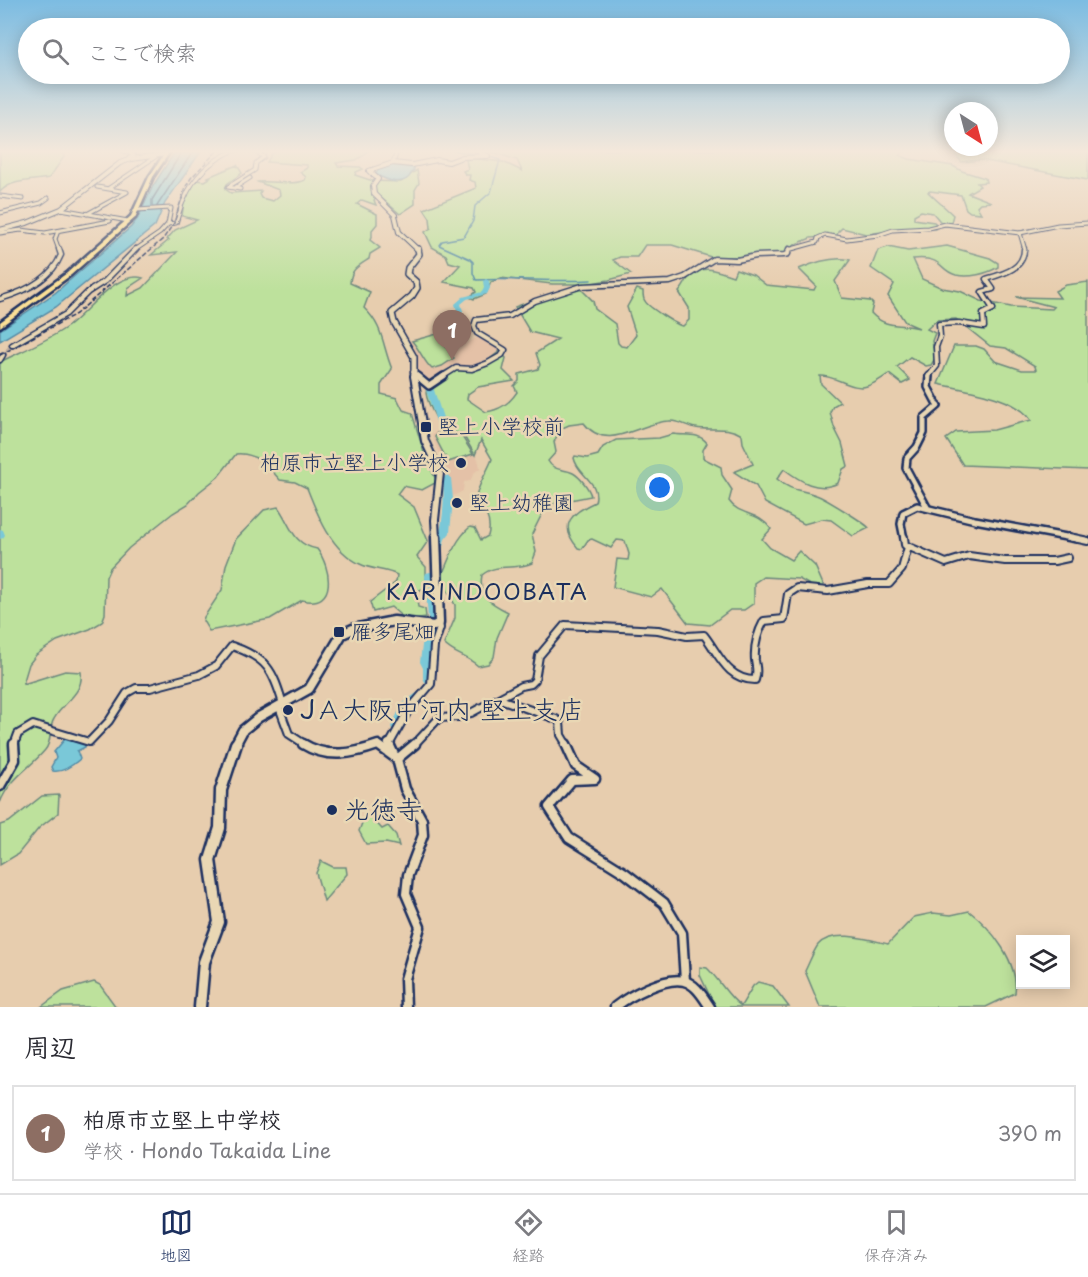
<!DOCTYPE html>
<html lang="ja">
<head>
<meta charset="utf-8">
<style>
  body { margin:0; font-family:"Playpen Sans","Klee One",sans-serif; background:#f7f7f7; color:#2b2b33 }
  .controls { position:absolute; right:18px; bottom:18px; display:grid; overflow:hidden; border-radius:0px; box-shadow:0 3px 15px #0003 }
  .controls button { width:54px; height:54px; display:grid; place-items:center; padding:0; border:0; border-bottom:2px solid #e1e1e2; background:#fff; color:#2b2b33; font:30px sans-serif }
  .compass { position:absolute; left:944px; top:102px; width:54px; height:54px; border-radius:50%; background:#fff; box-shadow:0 3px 15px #0003; rotate:144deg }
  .you { position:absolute; left:660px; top:488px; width:21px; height:21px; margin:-15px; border:4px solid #fff; border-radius:50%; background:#1a73e8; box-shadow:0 0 0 9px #1a73e833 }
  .badge { display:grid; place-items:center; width:39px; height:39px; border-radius:50%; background:#1b2f5e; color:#fff; font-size:20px; font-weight:700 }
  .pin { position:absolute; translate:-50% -50px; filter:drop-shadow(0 2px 3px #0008) }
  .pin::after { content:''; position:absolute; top:32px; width:21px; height:18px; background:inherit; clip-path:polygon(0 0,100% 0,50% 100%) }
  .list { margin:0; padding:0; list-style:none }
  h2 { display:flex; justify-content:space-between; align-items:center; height:78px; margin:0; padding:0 24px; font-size:26px }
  h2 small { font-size:20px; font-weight:400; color:#7c7c81 }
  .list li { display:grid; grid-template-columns:39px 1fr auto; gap:18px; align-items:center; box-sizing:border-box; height:96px; margin:0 12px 12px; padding:0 12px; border:2px solid #e1e1e2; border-radius:0px }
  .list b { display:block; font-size:22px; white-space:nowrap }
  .list p { margin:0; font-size:20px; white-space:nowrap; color:#7c7c81 }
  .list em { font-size:20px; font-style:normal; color:#7c7c81 }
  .icon { flex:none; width:33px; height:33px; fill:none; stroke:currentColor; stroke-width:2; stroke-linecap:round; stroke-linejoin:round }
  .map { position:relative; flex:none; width:1088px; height:1007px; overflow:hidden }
  .search { position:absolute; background:#fff; box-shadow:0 3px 15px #0003; left:18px; right:18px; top:18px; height:66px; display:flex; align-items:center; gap:15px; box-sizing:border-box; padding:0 21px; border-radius:33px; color:#7c7c81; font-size:22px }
  .sheet { height:186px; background:#fff }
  nav { display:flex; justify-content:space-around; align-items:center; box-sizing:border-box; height:84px; border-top:2px solid #e1e1e2; background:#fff; font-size:16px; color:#7c7c81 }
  nav a { display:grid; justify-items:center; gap:3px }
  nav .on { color:#1b2f5e }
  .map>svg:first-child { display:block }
</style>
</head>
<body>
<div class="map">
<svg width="1088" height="1007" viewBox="0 0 1088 1007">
  <rect width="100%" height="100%" fill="#e7cdae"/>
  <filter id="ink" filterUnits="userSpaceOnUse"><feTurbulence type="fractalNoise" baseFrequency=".0167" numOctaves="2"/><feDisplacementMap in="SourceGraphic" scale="12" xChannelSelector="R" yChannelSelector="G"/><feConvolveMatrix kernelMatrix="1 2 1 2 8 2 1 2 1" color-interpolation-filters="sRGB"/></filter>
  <g filter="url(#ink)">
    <g fill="#e4c1a7">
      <polygon points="438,333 443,341 451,344 468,342 479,337 496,344 500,351 479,365 429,383 421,380 416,370 417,355 408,341"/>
      <polygon points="435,432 462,433 478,459 480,468 474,473 470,481 464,482 463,491 451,497 448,478 432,436"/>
    </g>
    <g fill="#bde19c" stroke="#6c887d" stroke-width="1.5">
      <path d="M0,150H61L64,157L49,178C33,181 11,179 0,192Z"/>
      <path d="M279,150H367L366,154L356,160L336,163L338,166L360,167L363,169L356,172L355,175L373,181L401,182L417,170L419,183L415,190V204L400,214L380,197L374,200L376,205L362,200L357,204L377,214V224L372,230V237L370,240L380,248L370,254L369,259C358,266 351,269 350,283L370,292L364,308C384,327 382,345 392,369L381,385V394L397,398L403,410L412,413L425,456L437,482L422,490L403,486L397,494L414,507L428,541L417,557L426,567V587L416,592L418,607L425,609L426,617L406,620L391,607L373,612L370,602L396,582L397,575C386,569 372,570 360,564C331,550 318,516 307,488L295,482L280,480C269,467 256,452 236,454L218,477L199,492L188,504L173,513L129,548L110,568L106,577L105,614L102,622L90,629L57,641L36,655L29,664L23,684L65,671L81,672C84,694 63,702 54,719C48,728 53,741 45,750C29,769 9,779 0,803V362C22,351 47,341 67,327C87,313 116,270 143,278L128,288L127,296L143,288L177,252L151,255L169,240L167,239L175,230L197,220L182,216L184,202L196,180L205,181L210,178L208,177L237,165L242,173L227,184L225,189L231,193L261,191L259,194L261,198L273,201L280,195L279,190L258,182C272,180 294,186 305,180L306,177L300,172L307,168V165L267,162L272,153Z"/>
      <path d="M487,150H905L899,155L909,159L953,166L962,171L985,178L986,182L977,183L980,186L968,193L991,202L980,203L977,206L981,213L970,212L966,209L961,195L930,191L928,192C936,200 945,207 953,215L950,226H944L933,213L921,211L914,215V219L934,222L937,225L935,229L914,228L866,234L842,228L838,232L837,236L811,238L796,244L783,255L730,257H711L672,245H645L637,257H620L613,260L631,274L609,280L585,284H552L501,278L491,282L486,294L474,299L469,297L476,292L474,288L444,282L460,265L449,262L446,255L432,247L425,232L431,228L430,218L424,209L476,188L475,182L469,180L470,175H466L463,171L468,169L466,160L470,158L503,162L522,171L517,160Z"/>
      <polygon points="966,150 1001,154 1088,150 1088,180 981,160 962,162 953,153"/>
      <path d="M947,246L990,258L998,263V267C987,274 969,278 956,275C938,270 944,256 913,259L922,279L942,288L960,291L981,301L1011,307L1052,309L1054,307L1016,297L1060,298L1055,291L1066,285L1088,282V470L963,465L946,439L956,432L994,430L1031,420C1015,396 964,390 938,384L954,346H976L984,349L995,361L1022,370H1036L1035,366L1006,348L990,346L956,319L937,320L927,329L935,333L932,341L935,358L931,365L926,366L910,357L897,367L910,380L902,384L889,374C882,378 875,384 867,386C853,391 835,375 820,376L821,384L840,402L833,406L830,412L834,427L842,443L848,466L843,469L838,483C818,493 800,481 784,469L777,479C792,492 800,489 816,495C825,498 865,523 869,528L853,536L831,520L822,519L804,524L765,503L756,486L734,472L753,464L743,443L742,435C726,425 713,431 696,428C687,427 679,420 669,421C640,422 607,454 584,423L569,425L560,429L554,442L556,452L548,461C554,472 564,468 573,473C580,477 589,488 591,496L555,503L543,512L532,534L536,552L532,563C515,571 498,562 482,575C478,596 490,603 508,612L497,638L494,657L488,664L478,666C467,656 453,654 444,644L455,618V605L441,578C449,559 455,540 470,527L475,528L481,540L488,536C492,522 486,510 476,499C477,485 487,473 492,459L481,440L475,455L462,433L443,432C438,420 427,405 426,393C426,382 446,368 457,367C465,367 472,369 480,365C487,361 494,356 500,351L506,358L503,370L514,381L478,387L468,394L467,399L486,412C500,410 509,404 517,392L514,386L519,381V374L538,369L540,365L536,353L558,339L530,332L515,307L556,292L580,288L593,301L595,309L615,324L618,343L621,346L627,347L636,335L627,307L637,289L643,291C643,294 643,299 645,301C648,307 678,326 683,326L689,320V308L679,292C684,287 686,280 690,276C704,263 719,272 733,276L736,269L753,275L766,285L814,290L816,286L799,269C813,263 834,256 850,260L835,281L842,298L870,301L873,304L871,313C886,329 899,323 919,328L905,322L888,296L894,284L871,268L878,250L888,247L908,251Z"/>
      <path d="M437,334L454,358L442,366L432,369C424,362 420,350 412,341Z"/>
      <polygon points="437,433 461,435 473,454 448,462 435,437"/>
      <path d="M673,434C686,436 699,432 707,443L703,450V458L721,467L722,475L732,490L729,501C739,516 758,511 771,529L762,539L770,548L791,560L799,551L815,566L825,589L815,588L799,579L763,577L754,583V603L744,610H730L710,625L688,623L662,589L651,597L613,587L617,559L628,560L629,554L625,541L617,540L611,548L592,539L588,540L582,549L578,548C557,524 573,512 595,502C601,482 577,475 574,458L575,456L587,458L598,455L603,447L616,440L659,438Z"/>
      <path d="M278,507C291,525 292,544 317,549C331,567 338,609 302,600L270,619L209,631L203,621L204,617L222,590L226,565L236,539L264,510Z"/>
      <polygon points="59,795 58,813 39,828 18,854 0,865 0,825 9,822 42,796"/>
      <polygon points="365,815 370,816 382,829 388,826 396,835 399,846 386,843 366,844 359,831"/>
      <polygon points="321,861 333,867 346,867 347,874 324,901 316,873"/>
      <path d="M969,911C991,928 1019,962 1015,993L986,1007H820L805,971C809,963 813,952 818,945C832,928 871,940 888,944L914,917L933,913L951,915Z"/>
      <path d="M700,967L707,968C719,979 728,997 741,1006L753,986L758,982L773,986L789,1007H715L700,975Z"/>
      <polygon points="94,982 100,985 116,1007 41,1007 63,991"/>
    </g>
    <g fill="#7ac8d8" stroke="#548ba7" stroke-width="1.5">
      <polygon points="176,150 202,150 165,203 155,226 56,307 0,341 0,330 55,293 131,227 138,218 153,186"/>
      <path d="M391,165L414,168V170C412,171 411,174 409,177C399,187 383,178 375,174L377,172L374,171Z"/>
      <path d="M65,739L85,742V747L77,751L80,759C73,765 62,773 53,771L51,767L56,758L54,752Z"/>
    </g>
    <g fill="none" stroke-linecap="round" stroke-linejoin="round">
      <g stroke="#416c8f" stroke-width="1.5">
        <polyline points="152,206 152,200 180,155 180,150"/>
        <polyline points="157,206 194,150"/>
      </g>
      <g stroke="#548ba7" stroke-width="1.5">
        <polyline points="452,150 480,155"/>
        <path d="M488,156L500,160L491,192L475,206L473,221L464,237L442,241L439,245L470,259L473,262V273L476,280C515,278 552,282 591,280"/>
      </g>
      <g fill="#7ac8d8" fill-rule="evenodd">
        <polygon points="486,279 489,281 490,288 487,294 467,299 461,304 463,311 455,325 463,340 460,342 458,341 449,325 457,311 455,304 463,297 482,292 484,288 483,281"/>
        <polygon points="426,385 432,385 433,387 447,430 446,432 443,433 439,430 425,387"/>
        <path d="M447,475L451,478L453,499L450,533L445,539L442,550L439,551L436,550C433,538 439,537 441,527C444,510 444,495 443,478Z"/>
        <polygon points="0,529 3,530 5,535 3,538 0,539"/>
        <polygon points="430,572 434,573 435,576 438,619 433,637 431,660 435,666 435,678 433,682 429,683 425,682 423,678 423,668 420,662 423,637 428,619 425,576 426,573"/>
        <polygon points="418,692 422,694 424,698 422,702 410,712 401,731 397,733 393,731 391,727 402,704"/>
      </g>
      <polyline stroke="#bead9e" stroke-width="4" stroke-dasharray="4 2" stroke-linecap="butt" points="3,355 12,345"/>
      <g stroke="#1b2f5e" stroke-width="5">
        <g id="street-far4">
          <polyline points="122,150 134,155 129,158 134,158"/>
          <polyline points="390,150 396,154 393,163"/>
          <polyline points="236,187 250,178"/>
          <polyline points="109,188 155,157"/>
          <polyline points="240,189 228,187 255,170 256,163 264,157 258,153 264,150"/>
          <polyline points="0,196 23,199"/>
          <polyline points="61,209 128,221"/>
          <polyline points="137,210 171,208 168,224"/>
          <polyline points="0,213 41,203 48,198"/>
          <polyline points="87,214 127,192 97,187"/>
          <polyline points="58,231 55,239 59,250"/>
          <polyline points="0,233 21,230 45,233 110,221"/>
          <polyline points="1020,233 1025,250"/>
          <path d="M135,250L160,233L168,224L176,223C179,215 180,207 184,200C194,175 211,160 235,150"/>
          <polyline points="788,250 817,242 818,238 825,235 847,239 878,235 893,230 928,228 945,224 1020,233 1058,225 1088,223"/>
        </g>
      </g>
      <g stroke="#1b2f5e" stroke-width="7">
        <g id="street-far3">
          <path d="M0,299C24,292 51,280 61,255L59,249"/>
          <polyline points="12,345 66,314 88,292 105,281 136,249"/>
          <polyline points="0,360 3,355"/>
          <polyline points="413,372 419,377"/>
          <polyline points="442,377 456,368 472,369 488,363 502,355 505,350 477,333 474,326 476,320 510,316 535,301 582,286 670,282 685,277 714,259 737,260 756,256 784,255 788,254 789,249"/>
          <path d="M928,377L937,366L936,347L940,336L939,324L959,323L984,327L983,314L993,309L982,292L993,289L986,279C1003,274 1024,269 1024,249"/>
        </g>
      </g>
      <g stroke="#1b2f5e" stroke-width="10">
        <g id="street-far2">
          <polyline points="417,376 429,386 444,376"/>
          <polyline points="927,507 906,468 907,458 917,447 924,433 924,418 938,406 928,387 929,376"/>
          <polyline points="904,539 901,524 903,513 917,506 975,520 1077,539"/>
        </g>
      </g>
      <g stroke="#1b2f5e" stroke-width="10">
        <g id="street-far1">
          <polyline points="904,537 905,545 946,563 969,556 1005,561 1054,561 1068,558"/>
          <polyline points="1069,537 1088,541"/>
          <polyline points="500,699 556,719 560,722 561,735 567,745"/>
          <polyline points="279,707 289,734 306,745"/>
          <path d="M14,745L18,734L33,725L89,742L109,721L127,693L136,688H150L199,675L216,666L232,646C267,658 273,670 283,704"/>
          <polyline points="389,745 408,711 431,684 434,646 440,628 439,623"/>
          <path d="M414,745L439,718L458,717L471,713L521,686L531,684L535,680L539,656L565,625L658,630L687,636L704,635C719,654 727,680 755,680C758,672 756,668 755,660C754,647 758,632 764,621L784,619L788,594L797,588L828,591L868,584H889L902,569L908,547"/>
        </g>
      </g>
      <g stroke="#1b2f5e" stroke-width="13">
        <g id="street">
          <path d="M303,744C327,759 353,754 378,745L397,759L405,789L422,820L423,835L408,875L406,894L420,927L405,979L406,1007"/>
          <polyline points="389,744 395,757"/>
          <polyline points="566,744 576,766 595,779 572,780 549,807 569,838 625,873 664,903 682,933 685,981"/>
          <polyline points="397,759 415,744"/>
          <polyline points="0,786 15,760 14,744"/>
          <path d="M615,1007C629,996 666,976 684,981C696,984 703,997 710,1007"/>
        </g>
      </g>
      <g stroke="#1b2f5e" stroke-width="6">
        <g id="secondary-far4">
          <polyline points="0,230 27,223 61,209 120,163 131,159 166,154"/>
          <polyline points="418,250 399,232 395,215 374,194 373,186 378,179 369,171 393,163 412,165 437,160 449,162 462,157 488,156 476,150"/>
        </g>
      </g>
      <g stroke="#1b2f5e" stroke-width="8">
        <polyline id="secondary-far3" points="414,377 414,357 394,322 392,313 412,296 417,288 416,282 407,274 408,268 419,254 418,249"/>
      </g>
      <g stroke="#1b2f5e" stroke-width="10">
        <polyline id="secondary-far2" points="414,376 425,441 440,473 435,520 436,539"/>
      </g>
      <g stroke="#1b2f5e" stroke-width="13">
        <polyline id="secondary-far1" points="235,745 243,730 259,717 309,689 342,634 353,629 394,621 434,626 439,623 436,537"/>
      </g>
      <g stroke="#1b2f5e" stroke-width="15">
        <polyline id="secondary" points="200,1007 204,962 219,922 210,860 220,828 221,790 236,744"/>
      </g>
      <g stroke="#1b2f5e" stroke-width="5">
        <polygon id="highway" points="167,150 171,150 153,177 135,218 71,275 0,327 0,322 67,273 131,216 149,177"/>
      </g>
      <use href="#street-far4" stroke="#e9d7b4" stroke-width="3"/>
      <use href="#street-far3" stroke="#e9d7b4" stroke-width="4"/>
      <use href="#street-far2" stroke="#e9d7b4" stroke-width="5"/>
      <use href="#street-far1" stroke="#e9d7b4" stroke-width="6"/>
      <use href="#street" stroke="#e9d7b4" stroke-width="8"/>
      <use href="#secondary-far4" stroke="#e9d7b4" stroke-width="4"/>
      <use href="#secondary-far3" stroke="#e9d7b4" stroke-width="5"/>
      <use href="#secondary-far2" stroke="#e9d7b4" stroke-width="6"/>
      <use href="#secondary-far1" stroke="#e9d7b4" stroke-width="8"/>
      <use href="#secondary" stroke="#e9d7b4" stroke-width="10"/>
      <use href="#highway" fill="#fbdf96" fill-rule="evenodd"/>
      <polyline stroke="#1b2f5e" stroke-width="1.5" stroke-dasharray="5 2" stroke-linecap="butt" points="0,355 76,314 163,239 174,223 185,188 191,178 218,150"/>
    </g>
  </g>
  <linearGradient id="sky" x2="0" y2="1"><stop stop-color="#7cbce2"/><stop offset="0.52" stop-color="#f4e8db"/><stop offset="1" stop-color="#f4e8db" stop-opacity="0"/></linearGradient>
  <rect width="1088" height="291" fill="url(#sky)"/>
  <g fill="#1b2f5e" stroke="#e9d7b4" stroke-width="2">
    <rect x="420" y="421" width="12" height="12" rx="3"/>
    <circle cx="461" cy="463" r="6"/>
    <circle cx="457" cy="503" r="6"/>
    <rect x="333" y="626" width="12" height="12" rx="3"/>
    <circle cx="288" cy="710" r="6"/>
    <circle cx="332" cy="810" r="6"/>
  </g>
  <g text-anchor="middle" stroke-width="5" stroke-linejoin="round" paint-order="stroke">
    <g font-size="21" fill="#1b2f5e" stroke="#e9d7b4" text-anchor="start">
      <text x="438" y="434">堅上小学校前</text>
      <text x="449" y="470" text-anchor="end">柏原市立堅上小学校</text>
      <text x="469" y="510">堅上幼稚園</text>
      <text x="351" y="639">雁多尾畑</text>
    </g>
    <g font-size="22" letter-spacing="1.5" fill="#1b2f5e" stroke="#e9d7b4">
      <text x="487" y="600">KARINDOOBATA</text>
    </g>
    <g font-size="26" fill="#1b2f5e" stroke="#e9d7b4" text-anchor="start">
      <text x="300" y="719">JＡ大阪中河内 堅上支店</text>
      <text x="344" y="819">光徳寺</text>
    </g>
  </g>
</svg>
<div class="controls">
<button><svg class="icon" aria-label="layers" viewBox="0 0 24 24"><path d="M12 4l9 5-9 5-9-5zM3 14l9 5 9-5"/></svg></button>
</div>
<svg class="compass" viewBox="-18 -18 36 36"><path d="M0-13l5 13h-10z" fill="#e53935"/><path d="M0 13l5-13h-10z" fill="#7c7c81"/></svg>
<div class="you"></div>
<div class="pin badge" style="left:452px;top:360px;background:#8d6e63">1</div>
<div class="search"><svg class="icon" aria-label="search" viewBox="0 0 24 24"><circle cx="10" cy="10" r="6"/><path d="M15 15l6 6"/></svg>ここで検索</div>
</div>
<section class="sheet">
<h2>周辺<small></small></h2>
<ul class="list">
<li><span class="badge" style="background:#8d6e63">1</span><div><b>柏原市立堅上中学校</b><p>学校 · Hondo Takaida Line</p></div><em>390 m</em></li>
</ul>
</section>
<nav>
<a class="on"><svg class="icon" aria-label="map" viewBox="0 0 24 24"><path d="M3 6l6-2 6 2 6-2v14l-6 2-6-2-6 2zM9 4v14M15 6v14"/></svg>地図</a>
<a><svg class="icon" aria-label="directions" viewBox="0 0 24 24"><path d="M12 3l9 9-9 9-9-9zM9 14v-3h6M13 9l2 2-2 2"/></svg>経路</a>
<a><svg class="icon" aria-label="saved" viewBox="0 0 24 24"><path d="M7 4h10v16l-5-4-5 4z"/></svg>保存済み</a>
</nav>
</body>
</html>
